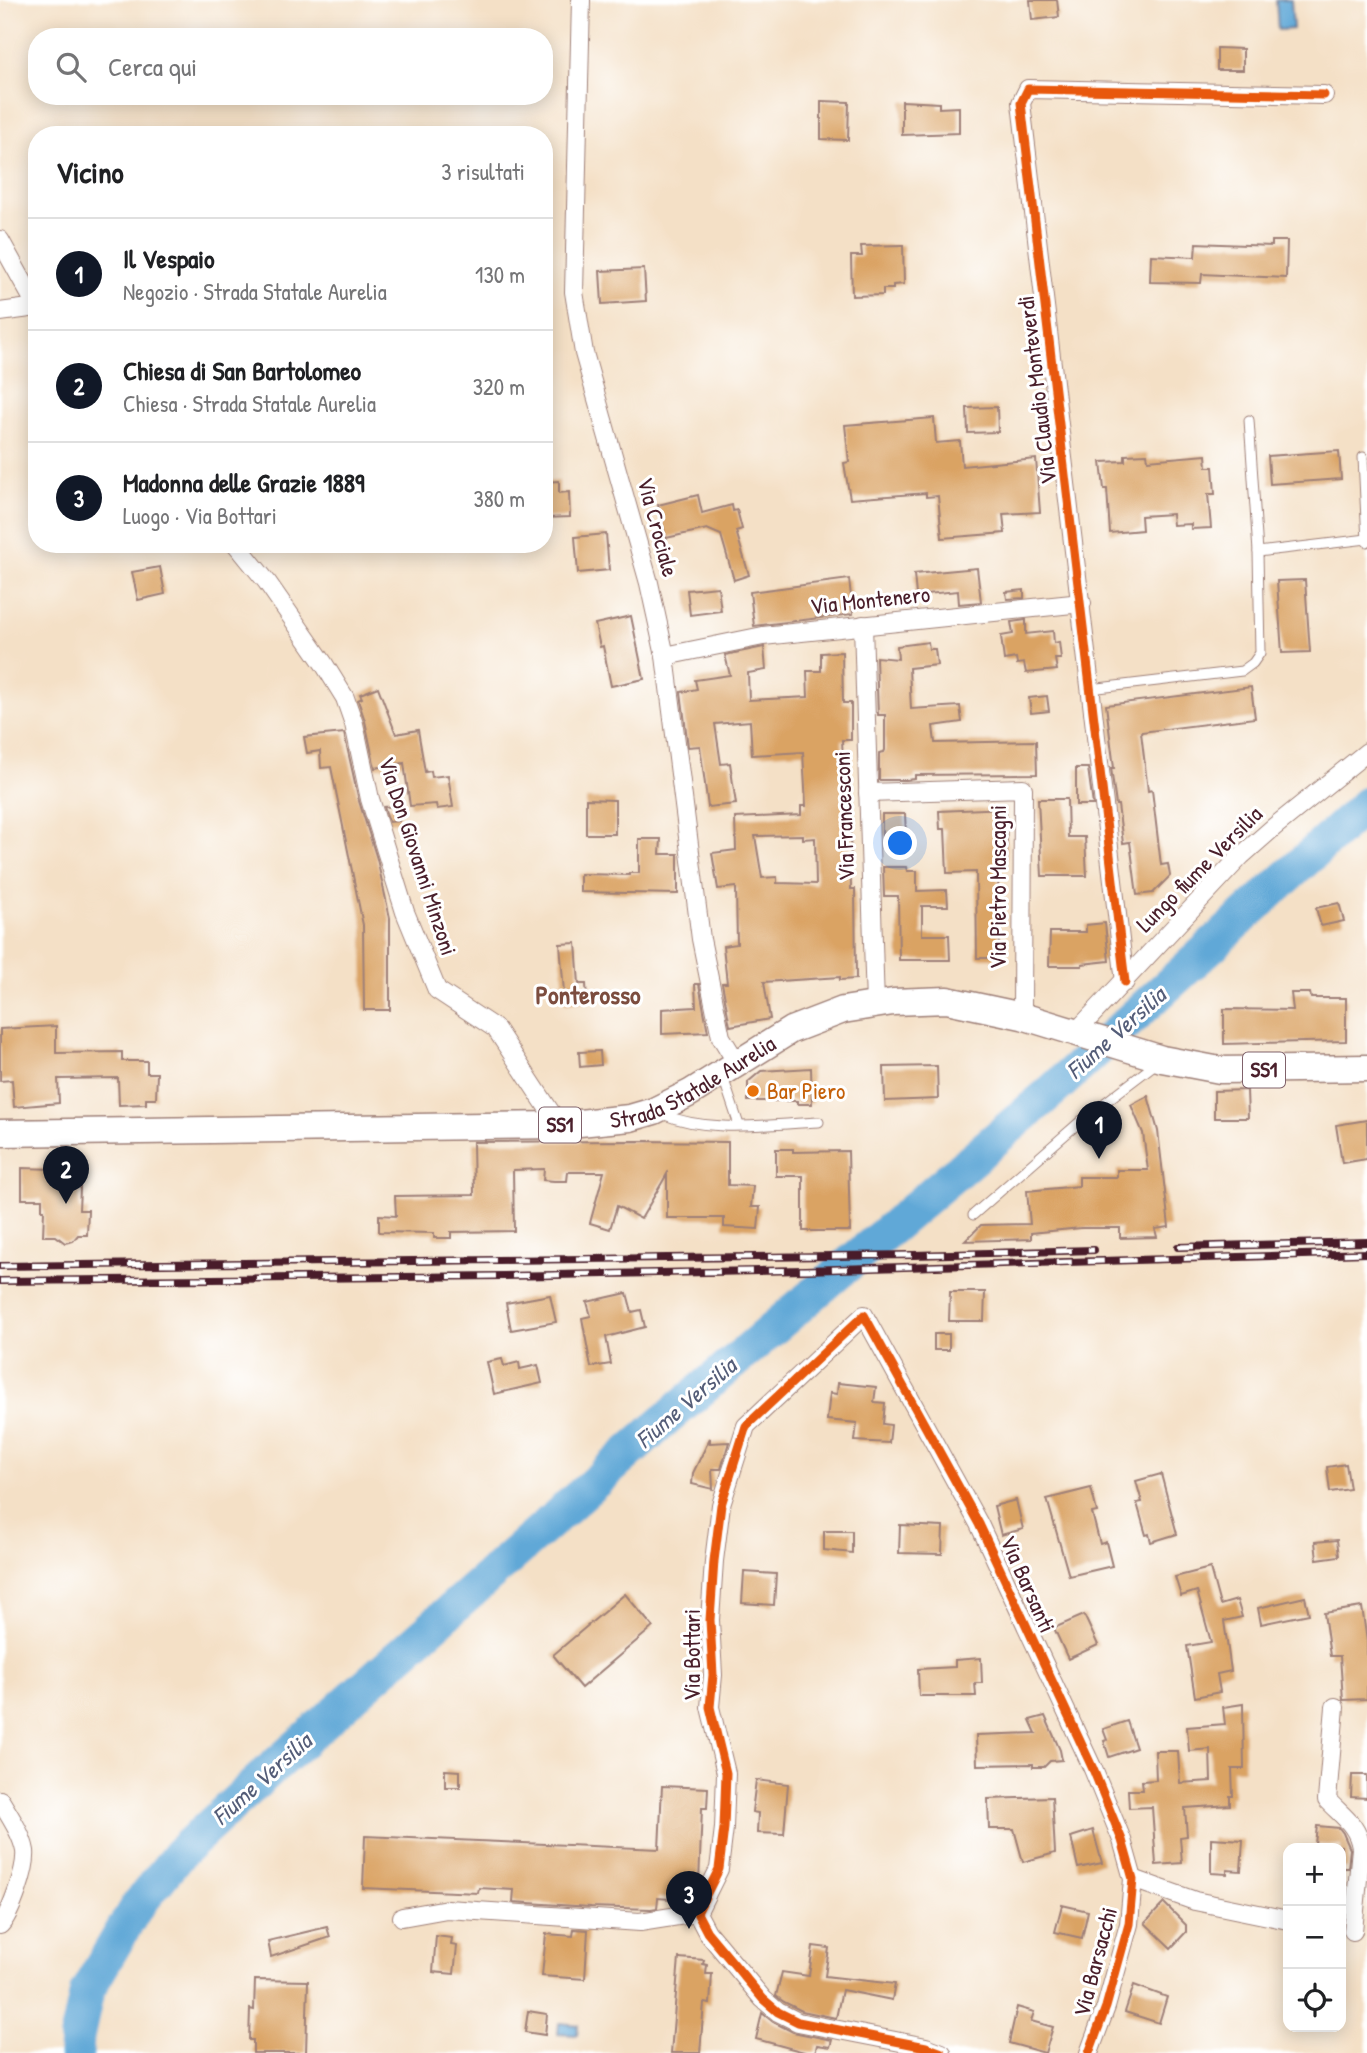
<!DOCTYPE html>
<html lang="it">
<head>
<meta charset="utf-8">
<style>
  body { margin:0; font-family:"Patrick Hand",sans-serif; background:#f6f6f6; color:#202124 }
  .controls { position:absolute; right:21px; bottom:21px; display:grid; overflow:hidden; border-radius:14px; box-shadow:0 4px 18px #0003 }
  .controls button { width:63px; height:63px; display:grid; place-items:center; padding:0; border:0; border-bottom:2px solid #e0e0e0; background:#fff; color:#202124; font:35px sans-serif }
  .you { position:absolute; left:901px; top:844px; width:24px; height:24px; margin:-18px; border:5px solid #fff; border-radius:50%; background:#1a73e8; box-shadow:0 0 0 10px #1a73e833 }
  .badge { display:grid; place-items:center; width:46px; height:46px; border-radius:50%; background:#111827; color:#fff; font-size:23px; font-weight:700 }
  .pin { position:absolute; translate:-50% -58px; filter:drop-shadow(0 2px 4px #0008) }
  .pin::after { content:''; position:absolute; top:37px; width:24px; height:21px; background:inherit; clip-path:polygon(0 0,100% 0,50% 100%) }
  .list { margin:0; padding:0; list-style:none }
  h2 { display:flex; justify-content:space-between; align-items:center; height:91px; margin:0; padding:0 28px; font-size:30px }
  h2 small { font-size:23px; font-weight:400; color:#757577 }
  .list li { display:grid; grid-template-columns:46px 1fr auto; gap:21px; align-items:center; box-sizing:border-box; height:112px; padding:0 28px; border-top:2px solid #e0e0e0 }
  .list b { display:block; font-size:26px; white-space:nowrap }
  .list p { margin:0; font-size:23px; white-space:nowrap; color:#757577 }
  .list em { font-size:23px; font-style:normal; color:#757577 }
  .icon { flex:none; width:38px; height:38px; fill:none; stroke:currentColor; stroke-width:2; stroke-linecap:round; stroke-linejoin:round }
  .map { position:relative; flex:none; width:1367px; height:2053px; overflow:hidden }
  .search { position:absolute; background:#fff; box-shadow:0 4px 18px #0003; left:28px; top:28px; width:525px; height:77px; display:flex; align-items:center; gap:18px; box-sizing:border-box; padding:0 24px; border-radius:28px; color:#757577; font-size:26px }
  .panel { position:absolute; background:#fff; box-shadow:0 4px 18px #0003; left:28px; top:126px; width:525px; height:427px; border-radius:28px }
  .map>svg:first-child { display:block }
</style>
</head>
<body>
<div class="map">
<svg width="1367" height="2053" viewBox="0 0 1367 2053">
  <rect width="100%" height="100%" fill="#fff"/>
  <filter id="ink" filterUnits="userSpaceOnUse"><feTurbulence type="fractalNoise" baseFrequency=".0143" numOctaves="2"/><feDisplacementMap in="SourceGraphic" scale="14" xChannelSelector="R" yChannelSelector="G"/><feConvolveMatrix kernelMatrix="1 2 1 2 8 2 1 2 1" color-interpolation-filters="sRGB"/></filter>
  <filter id="wash" filterUnits="userSpaceOnUse"><feTurbulence type="fractalNoise" baseFrequency=".00686" numOctaves="4" result="noise"/><feDisplacementMap in="SourceGraphic" scale="28" xChannelSelector="R" yChannelSelector="G"/><feGaussianBlur stdDeviation="1.57" result="paint"/><feColorMatrix in="noise" values="0 0 0 0 0 0 0 0 0 0 0 0 0 0 0 0 0 1.4 0 .05"/><feComposite in="paint" operator="in"/></filter>
  <g filter="url(#wash)">
    <rect width="100%" height="100%" fill="#f4e0c6"/>
    <g fill="#60a8d7" stroke="#556481" stroke-width="2">
      <polygon points="1276,0 1291,0 1293,29 1278,30"/>
      <polygon points="559,2023 578,2025 577,2035 558,2034"/>
    </g>
    <g fill="none" stroke-linecap="round" stroke-linejoin="round">
      <polyline stroke="#60a8d7" stroke-width="35" points="76,2053 77,2037 87,1991 135,1909 180,1853 271,1769 662,1423 1052,1091 1367,804"/>
    </g>
    <g id="blocks">
      <g fill="#daa364" fill-rule="evenodd">
        <polygon points="1030,0 1057,0 1059,17 1032,20"/>
        <polygon points="1217,48 1243,49 1243,70 1217,70"/>
        <polygon points="821,101 849,102 848,140 821,139"/>
        <polygon points="902,101 939,103 939,108 959,107 959,133 902,135"/>
        <polygon points="1272,241 1287,241 1286,278 1202,274 1201,283 1150,282 1151,255 1195,257 1196,243 1272,246"/>
        <polygon points="903,245 904,284 893,285 893,289 883,289 883,295 852,296 851,256 862,256 861,246"/>
        <polygon points="644,269 646,301 602,304 600,271"/>
        <polygon points="997,407 998,432 968,433 967,408"/>
        <polygon points="934,418 936,443 960,441 962,466 1036,459 1040,512 1003,514 1005,533 942,538 938,496 926,497 926,493 850,499 844,463 849,462 845,425"/>
        <polygon points="1339,451 1341,479 1270,484 1268,456"/>
        <polygon points="1147,454 1148,460 1206,455 1207,467 1213,467 1215,494 1208,494 1211,528 1191,529 1191,524 1173,525 1172,514 1141,516 1142,530 1110,533 1107,489 1104,489 1101,462 1125,461 1125,455"/>
        <polygon points="559,481 559,493 569,492 570,517 544,518 544,482"/>
        <polygon points="698,495 702,513 732,505 733,511 737,510 742,529 736,531 749,575 734,580 721,535 707,529 666,538 658,505"/>
        <polygon points="606,534 609,570 578,573 575,537"/>
        <polygon points="160,567 165,594 138,600 132,572"/>
        <polygon points="977,568 981,602 959,604 958,591 916,595 914,574"/>
        <polygon points="849,579 853,614 754,626 750,592"/>
        <polygon points="1305,580 1310,652 1282,653 1277,581"/>
        <polygon points="718,587 721,611 690,615 687,590"/>
        <polygon points="1024,590 1024,598 1007,599 1006,592"/>
        <polygon points="631,616 644,679 611,686 603,646 600,647 595,624"/>
        <polygon points="1026,620 1026,634 1053,631 1054,643 1059,642 1061,659 1055,659 1057,670 1026,673 1024,663 1017,664 1016,658 1004,660 1001,636 1013,634 1011,622"/>
        <polygon points="928,642 929,649 935,649 937,665 909,668 911,709 960,706 962,722 933,726 935,743 1036,741 1037,774 915,775 915,779 906,780 879,780 879,753 884,752 885,750 885,715 878,715 876,657 898,659 897,646"/>
        <path d="M764,647L766,670L748,673L749,700L808,697L807,671H821V653L842,652L843,703H851V740H842L846,822H850L851,889H855L856,979L840,980V977L764,982L770,1019L730,1026L722,983H727L723,946L737,944L736,887L718,889L712,853L736,850L735,818L801,815V806H806L803,752L752,755L750,721L715,724L721,764L730,763L736,804L708,807L700,746L688,747L681,692L697,689L695,680L730,675L725,655ZM803,835V839L815,838L816,884L777,883V877L762,878L755,836Z"/>
        <polygon points="378,687 396,734 418,730 425,772 431,771 432,777 448,775 453,807 437,809 436,804 410,806 404,763 375,768 365,721 358,700 362,698 360,694"/>
        <polygon points="1251,687 1255,718 1141,732 1148,791 1152,790 1161,865 1168,864 1170,876 1153,893 1137,895 1130,842 1123,843 1118,805 1116,805 1111,768 1114,768 1106,705"/>
        <polygon points="1047,696 1049,711 1031,713 1029,698"/>
        <polygon points="344,733 359,801 377,859 390,918 390,1010 364,1010 363,925 331,767 321,768 320,751 307,753 304,737"/>
        <polygon points="1076,768 1088,768 1093,805 1076,805"/>
        <polygon points="586,799 615,800 615,834 586,834"/>
        <polygon points="1038,799 1067,799 1068,837 1085,837 1087,876 1042,876"/>
        <polygon points="398,806 399,821 389,822 384,807"/>
        <polygon points="1006,808 1007,862 998,863 999,958 977,958 976,872 947,873 945,829 940,829 939,811"/>
        <polygon points="882,814 905,814 906,835 882,836"/>
        <polygon points="639,839 661,839 660,854 678,854 678,894 580,892 580,874 629,875 629,873 639,873"/>
        <polygon points="883,867 906,867 907,871 917,871 917,891 947,890 948,906 922,906 922,935 949,935 950,960 899,960 898,896 884,896"/>
        <polygon points="1339,903 1344,921 1321,926 1316,908"/>
        <polygon points="1105,923 1109,961 1082,964 1082,966 1049,966 1050,932 1086,932 1086,925"/>
        <polygon points="576,943 579,984 586,984 587,1001 565,1004 560,944"/>
        <polygon points="695,984 699,984 708,1032 662,1034 662,1009 696,1007"/>
        <polygon points="1291,993 1310,993 1311,998 1346,998 1346,1041 1224,1044 1224,1009 1293,1010"/>
        <polygon points="56,1026 56,1053 122,1052 122,1061 147,1061 147,1073 157,1073 156,1099 146,1099 146,1104 119,1105 118,1078 58,1079 59,1103 14,1107 12,1080 0,1081 0,1029"/>
        <polygon points="600,1051 601,1065 580,1067 579,1052"/>
        <polygon points="937,1066 938,1099 885,1101 884,1067"/>
        <polygon points="811,1068 812,1104 797,1104 797,1101 748,1101 748,1082 761,1071"/>
        <polygon points="1247,1090 1248,1118 1214,1118 1214,1091"/>
        <polygon points="1148,1096 1158,1131 1169,1227 1155,1229 1157,1237 1120,1238 1120,1228 1081,1228 1031,1233 1031,1239 965,1241 981,1225 1030,1224 1027,1191 1079,1186 1079,1177 1117,1177 1117,1170 1148,1170 1143,1133 1131,1105"/>
        <polygon points="1367,1120 1367,1159 1342,1163 1336,1125"/>
        <polygon points="639,1141 728,1142 728,1185 753,1186 751,1207 760,1207 758,1229 724,1227 724,1218 667,1218 667,1174 641,1219 617,1206 610,1229 590,1223 604,1172 568,1172 567,1181 554,1181 543,1180 544,1169 513,1170 514,1231 451,1232 451,1238 434,1238 434,1233 379,1232 379,1215 396,1216 395,1196 474,1195 473,1142"/>
        <polygon points="776,1149 793,1149 793,1152 848,1151 850,1231 803,1231 803,1176 776,1176"/>
        <polygon points="52,1166 81,1167 79,1210 88,1210 87,1235 78,1235 73,1241 65,1243 56,1236 43,1236 44,1210 42,1210 42,1199 22,1199 22,1168 52,1169"/>
        <polygon points="950,1292 985,1292 984,1321 949,1321"/>
        <polygon points="627,1293 632,1312 641,1310 645,1327 606,1337 611,1364 591,1367 582,1318 591,1316 587,1302"/>
        <polygon points="550,1295 556,1322 511,1330 506,1303"/>
        <rect x="934" y="1334" width="15" height="16"/>
        <polygon points="502,1359 504,1366 519,1362 520,1369 538,1365 542,1383 494,1394 487,1362"/>
        <polygon points="838,1383 876,1387 874,1402 885,1403 883,1424 891,1425 889,1443 855,1441 857,1423 827,1420 830,1393 837,1394"/>
        <polygon points="710,1438 710,1443 729,1442 721,1469 712,1469 713,1489 692,1484 693,1473"/>
        <polygon points="1346,1464 1350,1489 1330,1492 1327,1467"/>
        <polygon points="1161,1474 1177,1534 1151,1542 1149,1534 1146,1535 1137,1503 1142,1502 1136,1481"/>
        <polygon points="1091,1488 1097,1512 1092,1513 1100,1544 1106,1542 1112,1566 1069,1576 1047,1499"/>
        <polygon points="1016,1500 1023,1529 1001,1535 994,1506"/>
        <polygon points="900,1525 943,1527 942,1554 899,1553"/>
        <polygon points="824,1531 852,1531 852,1553 824,1550"/>
        <polygon points="1337,1540 1339,1556 1317,1559 1315,1542"/>
        <polygon points="1210,1568 1220,1605 1237,1600 1242,1617 1224,1621 1231,1671 1217,1674 1220,1692 1195,1697 1187,1646 1211,1642 1197,1591 1181,1596 1175,1577"/>
        <polygon points="744,1572 776,1574 774,1605 742,1603"/>
        <polygon points="625,1594 653,1627 581,1688 553,1655"/>
        <polygon points="1305,1597 1309,1614 1261,1624 1258,1608"/>
        <polygon points="1362,1607 1367,1641 1367,1699 1343,1700 1340,1656 1330,1656 1324,1613"/>
        <polygon points="1084,1615 1098,1645 1068,1659 1054,1628"/>
        <polygon points="981,1658 982,1683 975,1683 976,1696 919,1696 918,1669 955,1667 955,1660"/>
        <polygon points="1243,1704 1244,1769 1232,1769 1233,1796 1230,1796 1230,1805 1185,1808 1187,1836 1180,1837 1182,1863 1156,1865 1152,1807 1129,1808 1128,1790 1143,1790 1142,1781 1156,1780 1155,1751 1178,1751 1180,1783 1211,1781 1210,1749 1189,1751 1187,1727 1225,1724 1223,1707"/>
        <polygon points="1045,1716 1060,1750 1062,1760 1050,1761 1044,1767 1033,1767 1033,1764 977,1765 976,1735 1036,1733 1030,1720"/>
        <polygon points="1127,1721 1136,1748 1109,1757 1104,1741 1107,1740 1103,1729"/>
        <polygon points="445,1770 460,1771 460,1787 445,1787"/>
        <polygon points="1352,1775 1367,1775 1367,1798 1351,1797"/>
        <polygon points="756,1780 788,1784 784,1834 757,1833 758,1813 752,1812"/>
        <polygon points="662,1786 708,1788 707,1808 702,1808 699,1883 695,1892 683,1891 682,1900 658,1898 657,1908 651,1909 591,1907 513,1902 514,1890 479,1888 478,1893 363,1888 365,1836 659,1849"/>
        <polygon points="1052,1797 1055,1853 1023,1862 1014,1829 989,1829 988,1799"/>
        <polygon points="1317,1826 1339,1828 1343,1833 1350,1849 1348,1868 1341,1868 1341,1846 1315,1844"/>
        <polygon points="1093,1830 1102,1863 1078,1868 1071,1837"/>
        <polygon points="1211,1838 1243,1840 1241,1871 1227,1870 1227,1874 1211,1873"/>
        <polygon points="1164,1903 1186,1925 1186,1932 1171,1948 1145,1923"/>
        <polygon points="1062,1905 1088,1911 1082,1938 1055,1932"/>
        <polygon points="327,1927 330,1937 271,1957 268,1941"/>
        <polygon points="574,1929 588,1930 585,1979 542,1976 546,1934 573,1936"/>
        <polygon points="436,1936 452,1938 451,1945 457,1946 454,1974 433,1972"/>
        <polygon points="813,1946 829,1948 825,1976 895,1984 892,2000 842,1990 836,2018 802,2011 784,2002 776,1996 782,1972 809,1976"/>
        <polygon points="679,1958 704,1960 703,1964 707,1965 706,1974 712,1974 710,2004 704,2003 700,2053 671,2053"/>
        <polygon points="255,1980 308,1981 306,2053 253,2053 253,2040 249,2040 250,2009 254,2010"/>
        <polygon points="1134,1985 1167,1997 1159,2023 1125,2012"/>
        <polygon points="1017,2007 1034,2012 1031,2021 1053,2027 1045,2053 1009,2043"/>
        <polygon points="528,2011 547,2014 545,2035 525,2032"/>
        <polygon points="762,2013 773,2022 793,2032 832,2040 830,2047 817,2045 815,2053 808,2053 756,2039"/>
      </g>
    </g>
  </g>
  <g filter="url(#ink)">
    <use href="#blocks" fill-opacity="0" stroke="#9f8078" stroke-width="2"/>
    <g fill="none" stroke-linecap="round" stroke-linejoin="round">
      <g stroke="#9f8078" stroke-width="11">
        <g id="lane">
          <polyline points="1363,457 1367,542"/>
          <polyline points="1258,552 1367,539"/>
          <polyline points="1090,689 1242,671 1253,663 1260,653 1258,552 1249,420"/>
          <polyline points="723,1077 739,1125"/>
          <path d="M662,1114C710,1134 768,1124 819,1122"/>
          <polyline points="973,1215 1082,1120 1158,1062"/>
        </g>
      </g>
      <g stroke="#9f8078" stroke-width="20">
        <g id="street">
          <polyline points="581,0 574,292 584,353 649,583 665,656 701,939 721,1037 737,1063"/>
          <polyline points="0,240 37,307"/>
          <polyline points="0,312 37,307"/>
          <polyline points="236,544 267,582 324,664 345,698 354,724 370,799 405,912 437,990 496,1029 559,1125"/>
          <polyline points="863,625 875,1005"/>
          <polyline points="665,656 763,636 1082,603"/>
          <polyline points="868,793 1023,788 1022,1016"/>
          <polyline points="1125,982 1021,103 1028,89 1324,95"/>
          <polyline points="1076,1032 1241,856 1274,827 1367,752"/>
          <path d="M1335,1707L1327,1800C1342,1816 1358,1825 1361,1848L1353,1931"/>
          <path d="M0,1800C9,1815 22,1834 25,1851C27,1868 11,1913 0,1925"/>
          <polyline points="1133,1879 1195,1901 1288,1920"/>
          <polyline points="402,1917 447,1909 640,1922 697,1913"/>
          <polyline points="942,2053 926,2047 798,2022 778,2012 763,1999 707,1932 697,1913 719,1869 724,1828 726,1773 710,1707 713,1675 710,1620 714,1561 721,1505 746,1426 864,1315 979,1524 1093,1769 1122,1840 1133,1879 1129,1924 1106,2007 1089,2053"/>
        </g>
      </g>
      <g stroke="#9f8078" stroke-width="29">
        <g id="primary">
          <path id="s1" d="M0,1133L559,1125L630,1118L654,1111L690,1093L791,1030L843,1010L893,1002L947,1000L1022,1016L1162,1059L1220,1070L1367,1068"/>
        </g>
      </g>
      <use href="#lane" stroke="#fff" stroke-width="9"/>
      <use href="#street" stroke="#fff" stroke-width="18"/>
      <use href="#primary" stroke="#fff" stroke-width="26"/>
      <g stroke="#4a1f2b" stroke-width="8">
        <g id="rail">
          <polyline points="1178,1247 1367,1242"/>
          <polyline points="0,1266 913,1255 1094,1250"/>
          <polyline points="0,1281 503,1276 805,1270 1367,1253"/>
        </g>
      </g>
      <use href="#rail" stroke="#fff" stroke-width="5" stroke-dasharray="16" stroke-linecap="butt"/>
      <g stroke="#fff" stroke-width="13">
        <g id="cycleway">
          <polyline points="1125,982 1021,103 1028,89 1324,95"/>
          <polyline points="942,2053 926,2047 798,2022 778,2012 763,1999 707,1932 697,1913 719,1869 724,1828 726,1773 710,1707 713,1675 710,1620 714,1561 721,1505 746,1426 864,1315 979,1524 1093,1769 1122,1840 1133,1879 1129,1924 1106,2007 1089,2053"/>
        </g>
      </g>
      <use href="#cycleway" stroke="#e8590c" stroke-width="9"/>
    </g>
  </g>
  <circle fill="#e8710a" stroke="#fff" stroke-width="2.5" cx="753" cy="1091" r="7"/>
  <g text-anchor="middle" stroke-width="6" stroke-linejoin="round" paint-order="stroke">
    <g fill="#fff" stroke="#80626b" stroke-width="2">
      <rect x="1243" y="1052.5" width="42" height="35" rx="5"/>
      <rect x="539" y="1107.5" width="42" height="35" rx="5"/>
    </g>
    <g font-size="21" font-weight="bold" fill="#4a1f2b">
      <text x="1264" y="1077">SS1</text>
      <text x="560" y="1132">SS1</text>
    </g>
    <g font-size="23" fill="#4a1f2b" stroke="#fff">
      <text transform="translate(1037 390) rotate(-97)" y="8">Via Claudio Monteverdi</text>
      <text transform="translate(658 527) rotate(75)" y="8">Via Crociale</text>
      <text transform="translate(870 600) rotate(-6)" y="8">Via Montenero</text>
      <text transform="translate(844 816) rotate(-92)" y="8">Via Francesconi</text>
      <text transform="translate(418 856) rotate(72)" y="8">Via Don Giovanni Minzoni</text>
      <text transform="translate(1199 869) rotate(-45)" y="8">Lungo fiume Versilia</text>
      <text transform="translate(998 887) rotate(-90)" y="8">Via Pietro Mascagni</text>
      <text dy="8" stroke="none"><textPath href="#s1" startOffset="702">Strada Statale Aurelia</textPath></text>
      <text transform="translate(1028 1584) rotate(66)" y="8">Via Barsanti</text>
      <text transform="translate(692 1655) rotate(-90)" y="8">Via Bottari</text>
      <text transform="translate(1095 1962) rotate(-75)" y="8">Via Barsacchi</text>
    </g>
    <g font-size="23" fill="#c56008" stroke="#fff" text-anchor="start">
      <text x="767" y="1099">Bar Piero</text>
    </g>
    <g font-size="24" font-style="italic" fill="#545d78" stroke="#fff">
      <text transform="translate(1116 1033) rotate(-42)" y="8">Fiume Versilia</text>
      <text transform="translate(686 1403) rotate(-41)" y="8">Fiume Versilia</text>
      <text transform="translate(262 1779) rotate(-42)" y="8">Fiume Versilia</text>
    </g>
    <g font-size="26" font-weight="bold" fill="#7c4d3f" stroke="#fff">
      <text x="588" y="1004">Ponterosso</text>
    </g>
  </g>
</svg>
<div class="controls">
<button>+</button>
<button>−</button>
<button><svg class="icon" aria-label="locate" viewBox="0 0 24 24"><circle cx="12" cy="12" r="6"/><path d="M12 2v4M12 18v4M2 12h4M18 12h4"/></svg></button>
</div>
<div class="you"></div>
<div class="pin badge" style="left:1099px;top:1159px">1</div>
<div class="pin badge" style="left:66px;top:1204px">2</div>
<div class="pin badge" style="left:689px;top:1929px">3</div>
<div class="search"><svg class="icon" aria-label="search" viewBox="0 0 24 24"><circle cx="10" cy="10" r="6"/><path d="M15 15l6 6"/></svg>Cerca qui</div>
<section class="panel">
<h2>Vicino<small>3 risultati</small></h2>
<ul class="list">
<li><span class="badge">1</span><div><b>Il Vespaio</b><p>Negozio · Strada Statale Aurelia</p></div><em>130 m</em></li>
<li><span class="badge">2</span><div><b>Chiesa di San Bartolomeo</b><p>Chiesa · Strada Statale Aurelia</p></div><em>320 m</em></li>
<li><span class="badge">3</span><div><b>Madonna delle Grazie 1889</b><p>Luogo · Via Bottari</p></div><em>380 m</em></li>
</ul>
</section>
</div>
</body>
</html>
